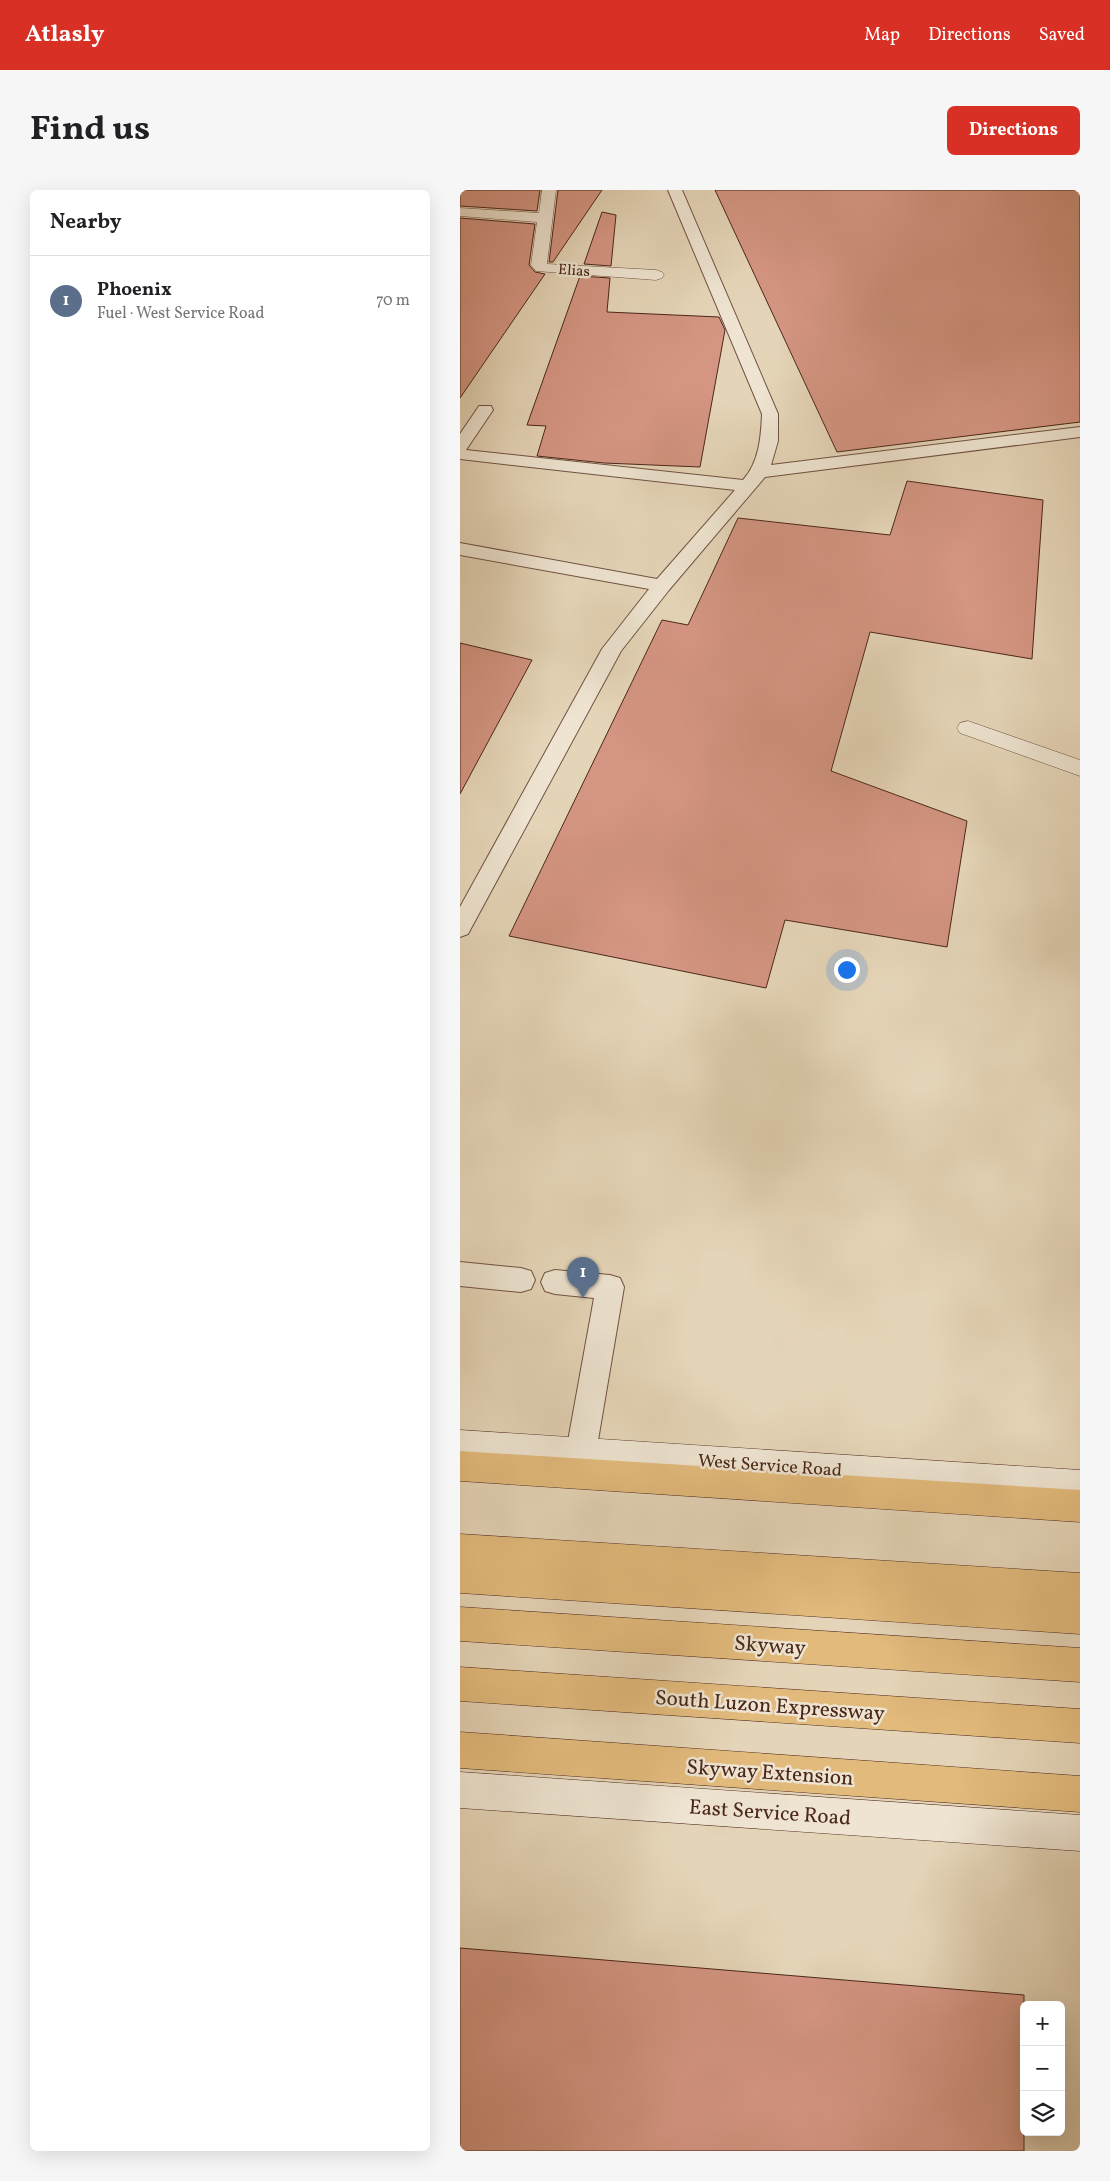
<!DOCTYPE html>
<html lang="en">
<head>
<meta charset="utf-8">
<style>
  body { margin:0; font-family:Vollkorn,serif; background:#f6f6f6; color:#202124 }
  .controls { position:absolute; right:15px; bottom:15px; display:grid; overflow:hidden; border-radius:8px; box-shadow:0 5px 20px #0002 }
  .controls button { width:45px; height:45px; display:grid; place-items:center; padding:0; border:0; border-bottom:1px solid #e0e0e0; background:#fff; color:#202124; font:25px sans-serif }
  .you { position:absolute; left:386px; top:779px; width:18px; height:18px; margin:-12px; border:4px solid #fff; border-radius:50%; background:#1a73e8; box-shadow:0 0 0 8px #1a73e833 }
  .badge { display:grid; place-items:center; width:32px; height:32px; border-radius:50%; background:#d93025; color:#fff; font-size:16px; font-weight:700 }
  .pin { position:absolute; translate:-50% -41px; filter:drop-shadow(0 1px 2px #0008) }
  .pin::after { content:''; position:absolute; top:26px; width:18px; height:15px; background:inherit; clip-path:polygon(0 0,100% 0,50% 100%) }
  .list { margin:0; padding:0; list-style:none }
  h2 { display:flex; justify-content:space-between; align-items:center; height:65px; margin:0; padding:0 20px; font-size:21px }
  h2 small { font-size:16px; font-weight:400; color:#757577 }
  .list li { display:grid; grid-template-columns:32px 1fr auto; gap:15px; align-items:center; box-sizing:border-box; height:90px; padding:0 20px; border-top:1px solid #e0e0e0 }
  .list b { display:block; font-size:19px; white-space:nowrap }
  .list p { margin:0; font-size:16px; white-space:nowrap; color:#757577 }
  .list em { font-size:16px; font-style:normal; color:#757577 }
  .icon { flex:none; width:28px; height:28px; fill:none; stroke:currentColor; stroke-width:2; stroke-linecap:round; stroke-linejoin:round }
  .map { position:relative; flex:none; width:620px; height:1961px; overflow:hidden; border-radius:8px }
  header { display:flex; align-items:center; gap:30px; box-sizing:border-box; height:70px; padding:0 25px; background:#d93025; color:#fff }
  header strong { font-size:24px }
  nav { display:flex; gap:28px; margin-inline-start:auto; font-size:18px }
  .intro { display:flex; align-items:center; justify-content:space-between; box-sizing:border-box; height:120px; padding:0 30px }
  h1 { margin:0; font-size:35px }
  .button { padding:12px 22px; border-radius:8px; background:#d93025; color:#fff; font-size:18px; font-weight:700 }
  main { display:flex; gap:30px; padding:0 30px }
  aside { flex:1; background:#fff; border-radius:8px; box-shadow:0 5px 20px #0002 }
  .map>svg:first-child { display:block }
</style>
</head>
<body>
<header>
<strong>Atlasly</strong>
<nav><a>Map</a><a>Directions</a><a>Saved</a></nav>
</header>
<div class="intro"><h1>Find us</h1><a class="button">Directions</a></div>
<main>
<aside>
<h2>Nearby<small></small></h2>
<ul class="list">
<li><span class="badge" style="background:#5c6f8a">1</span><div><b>Phoenix</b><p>Fuel · West Service Road</p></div><em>70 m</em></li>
</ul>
</aside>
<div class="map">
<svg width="620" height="1961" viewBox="0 0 620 1961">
  <rect width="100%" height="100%" fill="#e5d5b8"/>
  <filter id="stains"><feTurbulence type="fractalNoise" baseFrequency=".004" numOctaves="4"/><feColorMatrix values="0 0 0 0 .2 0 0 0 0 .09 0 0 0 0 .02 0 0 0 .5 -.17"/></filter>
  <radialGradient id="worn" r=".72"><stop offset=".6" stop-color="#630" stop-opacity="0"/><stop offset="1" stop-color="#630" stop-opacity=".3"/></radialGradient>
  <g fill="#d49582" stroke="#4b271a">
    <polygon points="0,0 80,0 77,21 0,16"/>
    <polygon points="98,0 142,0 93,72 89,72"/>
    <polygon points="255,0 620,0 620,232 377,262"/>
    <polygon points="142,22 156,25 151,76 124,74"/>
    <polygon points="0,28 75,34 69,75 75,82 85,84 0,208"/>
    <polygon points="120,86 150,88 147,122 259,127 265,140 240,277 144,273 77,266 86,236 67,235"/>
    <polygon points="447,291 583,310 572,469 410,442 371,581 507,631 487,757 325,730 306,798 49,746 202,430 228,435 278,328 430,345"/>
    <polygon points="0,453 72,470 0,604"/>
    <polygon points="0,1758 564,1805 564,1961 0,1961"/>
  </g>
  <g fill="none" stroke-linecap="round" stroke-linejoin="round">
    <g stroke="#725242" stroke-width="2">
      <g id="lane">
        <path d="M208,0H222L318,224V251L311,275L620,237V247L305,287L209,400L161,461L8,744L0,747V717L142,459L189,399L0,365V353L197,389L275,300L0,269V244L19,216H31L33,220L6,260L283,290C299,272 301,248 302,224Z"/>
        <polygon points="0,1072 61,1078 71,1081 75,1090 71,1099 61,1102 0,1096"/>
        <polygon points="95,1080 150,1085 160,1088 164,1097 136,1262 132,1272 121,1276 110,1272 106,1262 134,1108 95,1104 85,1101 81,1092 85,1083"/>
      </g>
    </g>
    <g stroke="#725242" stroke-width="1">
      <g id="street">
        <polygon points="82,0 96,0 87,74 196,80 202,82 204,85 202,88 196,90 76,81 71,75 77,32 0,26 0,18 79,23"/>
        <polygon points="508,531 620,570 620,586 500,543 497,538 500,533"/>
      </g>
    </g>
    <g stroke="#4b271a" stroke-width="1">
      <g id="secondary">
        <polygon points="0,1240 620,1280 620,1310 0,1270"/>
        <polygon points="0,1582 620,1625 620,1661 0,1618"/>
      </g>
    </g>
    <g stroke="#4b271a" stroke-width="1">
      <g id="highway">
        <polygon points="0,1261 620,1300 620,1332 0,1291"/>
        <polygon points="0,1344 620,1383 620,1444 0,1403"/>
        <polygon points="0,1417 620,1458 620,1492 0,1451"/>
        <polygon points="0,1477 620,1519 620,1553 0,1511"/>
        <polygon points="0,1542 620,1586 620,1622 0,1578"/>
      </g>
    </g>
    <use href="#lane" fill="#eee4d1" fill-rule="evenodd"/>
    <use href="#street" fill="#eee4d1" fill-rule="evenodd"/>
    <use href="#secondary" fill="#eee4d1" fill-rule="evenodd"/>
    <use href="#highway" fill="#e2ba7c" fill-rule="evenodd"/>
  </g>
  <g text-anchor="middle" stroke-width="5" stroke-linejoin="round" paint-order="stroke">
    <g font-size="15" fill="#4b271a" stroke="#eee4d1">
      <text transform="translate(114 80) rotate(4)" y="5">Elias</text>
    </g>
    <g font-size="18" fill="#4b271a" stroke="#eee4d1">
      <text transform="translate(310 1275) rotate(4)" y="6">West Service Road</text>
    </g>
    <g font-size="21" fill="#4b271a" stroke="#eee4d1">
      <text transform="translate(310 1455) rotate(4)" y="7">Skyway</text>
      <text transform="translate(310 1515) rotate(4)" y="7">South Luzon Expressway</text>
      <text transform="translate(310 1582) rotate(4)" y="7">Skyway Extension</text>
      <text transform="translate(310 1622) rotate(4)" y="7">East Service Road</text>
    </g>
  </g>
  <rect width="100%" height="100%" filter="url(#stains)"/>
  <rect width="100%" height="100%" fill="url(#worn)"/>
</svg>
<div class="controls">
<button>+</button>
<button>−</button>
<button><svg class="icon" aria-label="layers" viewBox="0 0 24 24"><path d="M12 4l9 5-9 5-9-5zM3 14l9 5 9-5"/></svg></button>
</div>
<div class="you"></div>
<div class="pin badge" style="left:123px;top:1108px;background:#5c6f8a">1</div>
</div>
</main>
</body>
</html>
